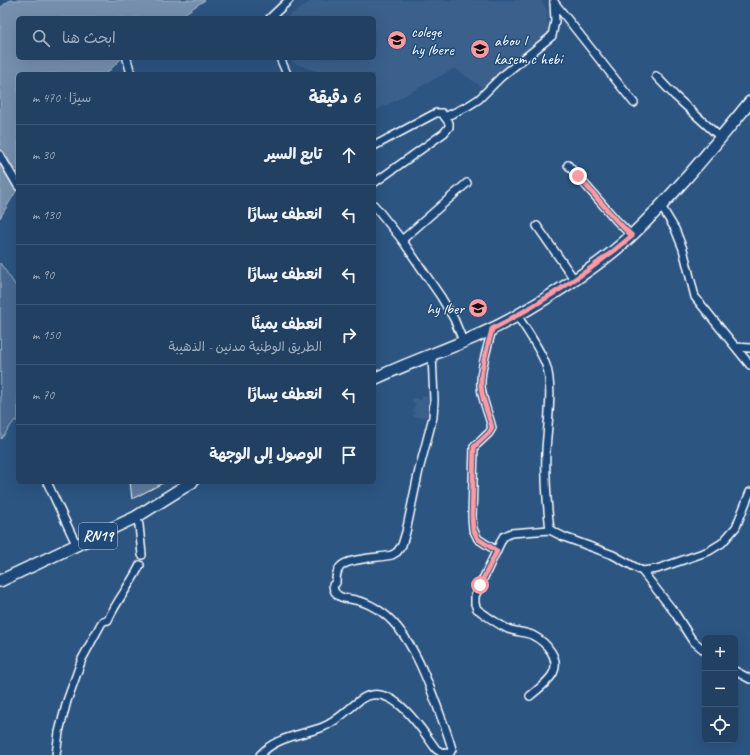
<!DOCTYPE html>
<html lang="ar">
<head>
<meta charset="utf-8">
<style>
  body { margin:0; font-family:Caveat,"Playpen Sans Arabic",sans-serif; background:#294768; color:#f1f3f6; direction:rtl }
  .controls { position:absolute; right:12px; bottom:12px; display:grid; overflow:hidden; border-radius:6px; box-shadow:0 4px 16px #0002 }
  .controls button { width:36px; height:36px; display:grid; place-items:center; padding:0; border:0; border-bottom:1px solid #3e5977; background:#214062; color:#f1f3f6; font:20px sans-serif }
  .stop { position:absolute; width:12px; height:12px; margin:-9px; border:3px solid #ff9aa2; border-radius:50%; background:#fff }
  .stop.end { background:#ff9aa2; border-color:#fff; box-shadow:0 1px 4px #0008 }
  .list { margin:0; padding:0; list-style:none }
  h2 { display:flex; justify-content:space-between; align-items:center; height:52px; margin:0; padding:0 16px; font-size:17px }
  h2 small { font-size:13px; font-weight:400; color:#a2afbe }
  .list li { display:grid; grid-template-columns:26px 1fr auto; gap:12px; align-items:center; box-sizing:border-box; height:60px; padding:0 16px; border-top:1px solid #3e5977 }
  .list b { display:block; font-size:15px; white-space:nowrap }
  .list p { margin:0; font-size:13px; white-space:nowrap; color:#a2afbe }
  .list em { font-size:13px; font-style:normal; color:#a2afbe }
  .icon { flex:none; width:22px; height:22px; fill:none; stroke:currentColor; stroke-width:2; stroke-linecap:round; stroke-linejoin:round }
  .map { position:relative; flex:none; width:750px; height:755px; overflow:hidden; direction:ltr }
  .search { position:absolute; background:#214062; box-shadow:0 4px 16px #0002; left:16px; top:16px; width:360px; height:44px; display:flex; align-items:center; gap:10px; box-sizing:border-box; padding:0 14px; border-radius:6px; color:#a2afbe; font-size:15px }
  .panel { position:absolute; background:#214062; box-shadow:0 4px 16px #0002; left:16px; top:72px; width:360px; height:412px; border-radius:6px; direction:rtl }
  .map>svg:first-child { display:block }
</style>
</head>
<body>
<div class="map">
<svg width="750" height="755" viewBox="0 0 750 755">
  <defs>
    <filter id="shadow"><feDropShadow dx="2.5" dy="-2.5" stdDeviation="0" flood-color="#0009"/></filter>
  </defs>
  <rect width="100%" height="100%" fill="#2c5582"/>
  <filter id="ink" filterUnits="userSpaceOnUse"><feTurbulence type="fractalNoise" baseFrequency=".025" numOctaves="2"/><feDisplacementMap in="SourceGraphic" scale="8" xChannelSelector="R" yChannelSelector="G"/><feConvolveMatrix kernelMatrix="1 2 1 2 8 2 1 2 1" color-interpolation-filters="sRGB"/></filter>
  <g filter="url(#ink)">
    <g fill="#3b618b">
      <polygon points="313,0 541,0 547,10 548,35 484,89 455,68 374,112 374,74 324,74 294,63 291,58 374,58 374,18 286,18"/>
      <polygon points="422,395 428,397 427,417 414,417 413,414 417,413 413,412 414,405 416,405 416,403 413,403 412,399 418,398 418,400 422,399"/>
    </g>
    <polygon fill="#486b92" stroke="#a4b5c8" points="0,263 18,289 18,422 15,420 1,439"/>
    <polygon fill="#748fad" stroke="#acbcce" points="10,0 205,0 178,18 18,18 18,58 122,58 106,74 18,74 18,188 0,218 0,8"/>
    <polygon fill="#5e7c9f" stroke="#fff" filter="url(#shadow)" points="130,482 165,482 132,499"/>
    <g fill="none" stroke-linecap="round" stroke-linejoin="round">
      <g stroke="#fff" stroke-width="10">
        <g id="street">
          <polyline points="554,2 634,103"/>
          <polyline points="270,18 289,0"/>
          <polyline points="280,58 287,74"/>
          <polyline points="127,59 131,74"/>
          <polyline points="656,76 675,96 721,138"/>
          <polyline points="445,117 468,106 479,99 501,77 552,36 555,21 554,2"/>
          <polyline points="374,146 436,113 442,113 449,123 449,127 444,133 374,183"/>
          <polyline points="0,155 18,186"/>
          <polyline points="568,165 616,220 632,236"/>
          <polyline points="374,205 402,240 441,297 454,319 463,341"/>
          <polyline points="661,206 675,229 683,249 695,297 750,365"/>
          <polyline points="537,226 574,279"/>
          <polyline points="402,240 467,183"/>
          <path d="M517,315C527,331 539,347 546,365C554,387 547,427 546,451C545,477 547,504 550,530L564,537L613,555L642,571L675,613L692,640L705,651"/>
          <path d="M492,329C488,347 480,368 481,386C482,401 489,414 492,428L489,433L474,447L472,517L473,529L478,539L497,551"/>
          <polyline points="736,347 750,348"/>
          <polyline points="47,482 77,546"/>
          <polyline points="136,517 139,525 142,555"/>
          <polyline points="642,571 657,569 709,551 722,543 736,527 750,492"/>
          <polyline points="735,671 750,679"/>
          <path d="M530,696C537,690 547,683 552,675C562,659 546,642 532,635C525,632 516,632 508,629C497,624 487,616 477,609L475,604V596L503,537L511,533L550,530"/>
          <path d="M56,755L59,732L67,701L82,659L101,624L103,621L108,620C117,600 131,584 140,565"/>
          <path d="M260,755C275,737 302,735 323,727C338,721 348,709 360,700C391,678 421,729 436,749C441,753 444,754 450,753L452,749C449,738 445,727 441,717C429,684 412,635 383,613C376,608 368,603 359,601C353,599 346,599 341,597C336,595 333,590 333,585L336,583C336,577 336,572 340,567C347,558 380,558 392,555L397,552L402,545L406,532L419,470L433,417L434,400L432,355"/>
        </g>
      </g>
      <g stroke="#fff" stroke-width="14">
        <g id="primary">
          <path d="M374,379C420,357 469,343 513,318C551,296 600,266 632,235C675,194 712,148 750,102"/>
          <polyline points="0,581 136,517 192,482"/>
        </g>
      </g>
      <use href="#street" stroke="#1f4a7a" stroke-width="7"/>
      <use href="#primary" stroke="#1f4a7a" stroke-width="11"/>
    </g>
  </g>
  <g fill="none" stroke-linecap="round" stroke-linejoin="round" filter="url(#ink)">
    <path stroke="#ff9aa2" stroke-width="5" d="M480,585L497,551L478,539L473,529L472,517L474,447L489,433L492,428C489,414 482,401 481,386C480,368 488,347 492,329C542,303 589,272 632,236L616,220L578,176"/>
  </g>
  <defs>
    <g id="university-disc" transform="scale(1)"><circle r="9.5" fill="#ff9aa2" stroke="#1f4a7a"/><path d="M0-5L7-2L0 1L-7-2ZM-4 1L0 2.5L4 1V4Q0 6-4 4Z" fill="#111"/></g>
    <g id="school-disc" transform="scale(1)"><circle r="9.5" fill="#ff9aa2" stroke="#1f4a7a"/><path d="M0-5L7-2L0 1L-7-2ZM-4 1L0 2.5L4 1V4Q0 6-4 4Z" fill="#111"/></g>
  </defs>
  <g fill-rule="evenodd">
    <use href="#university-disc" x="397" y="40"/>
    <use href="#university-disc" x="480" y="49"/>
    <use href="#school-disc" x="478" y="308"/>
  </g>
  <g text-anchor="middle" stroke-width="3" stroke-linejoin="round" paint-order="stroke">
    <rect fill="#1f4a7a" stroke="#bcc9d7" stroke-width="1" x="79" y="523" width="38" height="26" rx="3"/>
    <g font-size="15" font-weight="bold" fill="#fff">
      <text x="98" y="541">RN19</text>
    </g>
    <g font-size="16" fill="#fff" stroke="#1f4a7a" text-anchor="start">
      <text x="411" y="37">colege<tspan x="411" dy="18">hy lbere</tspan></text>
      <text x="494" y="46">abou l<tspan x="494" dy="18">kasem c hebi</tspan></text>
      <text x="464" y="314" text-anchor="end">hy lber</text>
    </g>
  </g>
</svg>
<div class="controls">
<button>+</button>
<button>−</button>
<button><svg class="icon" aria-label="locate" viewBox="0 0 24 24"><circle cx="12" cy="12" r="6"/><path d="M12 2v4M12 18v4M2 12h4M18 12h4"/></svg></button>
</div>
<div class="stop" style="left:480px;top:585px"></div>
<div class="stop end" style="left:578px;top:176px"></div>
<div class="search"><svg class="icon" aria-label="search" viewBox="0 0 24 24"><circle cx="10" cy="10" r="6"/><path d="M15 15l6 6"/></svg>ابحث هنا</div>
<section class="panel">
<h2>6 دقيقة<small>سيرًا · 470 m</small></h2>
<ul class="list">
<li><svg class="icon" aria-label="ahead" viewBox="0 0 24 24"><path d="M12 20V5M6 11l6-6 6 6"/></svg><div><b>تابع السير</b></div><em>30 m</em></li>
<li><svg class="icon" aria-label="left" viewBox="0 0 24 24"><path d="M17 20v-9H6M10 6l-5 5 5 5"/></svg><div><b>انعطف يسارًا</b></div><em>130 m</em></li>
<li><svg class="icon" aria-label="left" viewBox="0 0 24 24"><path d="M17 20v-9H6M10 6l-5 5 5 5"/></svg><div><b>انعطف يسارًا</b></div><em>90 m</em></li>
<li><svg class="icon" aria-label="right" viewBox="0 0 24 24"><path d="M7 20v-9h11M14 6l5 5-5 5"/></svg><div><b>انعطف يمينًا</b><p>الطريق الوطنية مدنين - الذهيبة</p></div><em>150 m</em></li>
<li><svg class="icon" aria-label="left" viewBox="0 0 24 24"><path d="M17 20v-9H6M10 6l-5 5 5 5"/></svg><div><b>انعطف يسارًا</b></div><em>70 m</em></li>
<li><svg class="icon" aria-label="arrive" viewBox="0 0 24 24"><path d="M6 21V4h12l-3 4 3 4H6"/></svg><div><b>الوصول إلى الوجهة</b></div></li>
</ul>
</section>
</div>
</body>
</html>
